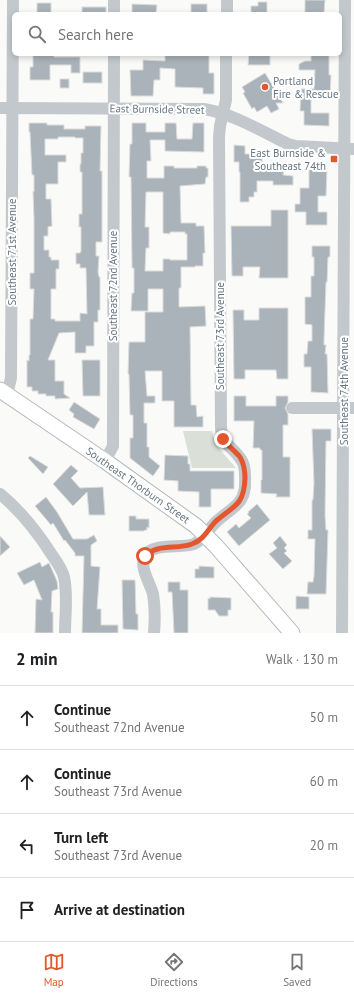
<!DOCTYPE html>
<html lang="en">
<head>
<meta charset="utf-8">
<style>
  body { margin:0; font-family:"PT Sans",sans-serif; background:#f2f2f2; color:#202124 }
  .stop { position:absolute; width:12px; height:12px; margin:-9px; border:3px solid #e4572e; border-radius:50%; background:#fff }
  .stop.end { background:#e4572e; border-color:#fff; box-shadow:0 1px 4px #0008 }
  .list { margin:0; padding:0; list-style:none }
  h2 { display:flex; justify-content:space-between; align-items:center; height:52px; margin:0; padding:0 16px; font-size:17px }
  h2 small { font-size:13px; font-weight:400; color:#757577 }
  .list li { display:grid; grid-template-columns:26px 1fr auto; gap:12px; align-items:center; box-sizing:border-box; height:64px; padding:0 16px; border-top:1px solid #e0e0e0 }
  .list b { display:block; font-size:15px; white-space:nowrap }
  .list p { margin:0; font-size:13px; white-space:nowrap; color:#757577 }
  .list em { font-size:13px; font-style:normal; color:#757577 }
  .icon { flex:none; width:22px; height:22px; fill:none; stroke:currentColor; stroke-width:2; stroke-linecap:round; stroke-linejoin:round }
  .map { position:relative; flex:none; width:354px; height:633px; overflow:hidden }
  .search { position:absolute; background:#fff; box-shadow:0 2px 6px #0003; left:12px; right:12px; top:12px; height:44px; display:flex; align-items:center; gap:10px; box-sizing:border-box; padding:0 14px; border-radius:6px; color:#757577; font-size:15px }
  .sheet { height:308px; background:#fff }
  nav { display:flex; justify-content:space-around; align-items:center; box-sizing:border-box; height:56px; border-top:1px solid #e0e0e0; background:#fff; font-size:11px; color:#757577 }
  nav a { display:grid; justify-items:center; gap:2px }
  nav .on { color:#e4572e }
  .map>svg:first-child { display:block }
</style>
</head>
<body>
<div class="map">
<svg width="354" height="633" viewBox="0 0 354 633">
  <rect width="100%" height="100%" fill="#fafaf8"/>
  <polygon fill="#dadfd7" points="183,431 212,431 215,444 236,468 192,468"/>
  <g fill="#aab3b9" stroke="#dcdcda" fill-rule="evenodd">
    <polygon points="305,0 325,0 324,14 305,14"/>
    <polygon points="258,2 267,2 267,13 251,14 251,6 258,6"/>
    <rect x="37" y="3" width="14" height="11"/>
    <polygon points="132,4 157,5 156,14 132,14"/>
    <rect x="191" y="4" width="16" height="10"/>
    <rect x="82" y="7" width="24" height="7"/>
    <polygon points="33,54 54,54 54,57 80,57 80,73 71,73 71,65 50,65 50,80 30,80 30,67 33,67"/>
    <polygon points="165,54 209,54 209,73 214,73 214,94 203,94 203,88 175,87 175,69 160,68 160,80 154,80 153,96 131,96 130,70 143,70 143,60 165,61"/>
    <polygon points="249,54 270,54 270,65 248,65"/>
    <polygon points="311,54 329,54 329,75 331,75 330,98 311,97 311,113 329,113 329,126 304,125 304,111 300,111 301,89 314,89 315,70 299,70 299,64 305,61 311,61"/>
    <rect x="83" y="72" width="19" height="11"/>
    <polygon points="265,73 283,103 276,103 279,109 271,113 267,106 257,112 254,107 252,109 243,93 245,92 242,87"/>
    <rect x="60" y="79" width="9" height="9"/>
    <path d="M29,123H47V125H64V129H85V126H101L100,171H102V242H96V256H99L98,272L99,277H100V310H98V322H94V346H86V353H75V332L59,333L48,360H55V381H64V394L70,398L55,399V396H46V394H38V391H32V387H27V360L29,361V355H30V319H33L34,289H30V273H34V218L33,191L34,192V175H32L30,132H29ZM58,137H75V138H83V153H81V164H80V172H82V214H79V227H81V251L80,253H76V264H80V268H86L87,314L80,313V321H55V319H51V289H56V269H59V260H51V257H49V250H44V236H48V227L52,226L51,199H46V184H58V162H66V155H45V139H58Z"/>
    <path d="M132,123H146V132H165V123H176L177,139H192L193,123H204V152L165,151V140H150L151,161H147V178H164V166H174V168H197V166H206V168H208V177H206L205,184L180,186L181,223H196V226H204L205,253H203V266H195V267H181V288H179V307L205,306L206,326L190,327L191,405H196L197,417L203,416V427H174V401H162V371H145L147,396H155V403H144V423H147V447H149V457L160,466L153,476L130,458V438H133V415H130L129,374H128L129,342H145V312H163V289H148V311H131L132,293H134V268H132V264L131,177H129L130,144H132ZM146,192H163V233L170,234V232H185V234H187V260H170V259H163V271H145L146,248H149V227H145Z"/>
    <polygon points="234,145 245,146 245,154 259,154 259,155 262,155 262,164 265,164 265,167 284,168 283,175 293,176 293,185 273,185 273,181 257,181 257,192 254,192 254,197 249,197 249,202 240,202 240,172 239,172 239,162 234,162"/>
    <polygon points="309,167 327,168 326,196 318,196 318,212 327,212 327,225 306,225 306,212 295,212 295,204 300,204 300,188 309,188"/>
    <polygon points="271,210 288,210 288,278 259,278 260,267 243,267 243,276 232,276 231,226 271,226"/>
    <polygon points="312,246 330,246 330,257 328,257 327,282 326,282 324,339 324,345 326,345 325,354 327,354 328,393 311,392 311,367 304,367 304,354 307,354 308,341 312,341 312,325 305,324 305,297 311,297 311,276 314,276 314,257 312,257"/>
    <polygon points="259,308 288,308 288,379 277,379 276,370 245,370 245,379 234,379 233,310 244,310 244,320 259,320"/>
    <polygon points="82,360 100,360 100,396 83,396"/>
    <polygon points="234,396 246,396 246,406 276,406 276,396 288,396 288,402 285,408 288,414 288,425 283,425 283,457 290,457 290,497 276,497 277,494 261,493 261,480 262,480 262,450 260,450 260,448 253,448 254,421 234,421"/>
    <polygon points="74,402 100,419 94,429 73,417 74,414 69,410"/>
    <polygon points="312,429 331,429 331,441 326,441 325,516 326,530 328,530 326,594 307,594 308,582 313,582 314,576 315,539 308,539 308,530 312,530 312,500 313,500 314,483"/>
    <polygon points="165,455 188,456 188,464 190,464 190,471 234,471 234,489 211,489 211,507 199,507 199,492 178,491 178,481 164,480"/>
    <polygon points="30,456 48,467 43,474 28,458"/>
    <polygon points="71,465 78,471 71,478 80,488 103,487 105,515 89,515 87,492 73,506 53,484"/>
    <polygon points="46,497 57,512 73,539 87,539 94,535 97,541 91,545 91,566 100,567 97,609 101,609 101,625 118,625 118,633 82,633 84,556 75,556 75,553 65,540 64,541 53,523 51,525 35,506"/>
    <polygon points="257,504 270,520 239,546 227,532 236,524 239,528 251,518 247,514 249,513 248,512"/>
    <polygon points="129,516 136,516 136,519 149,519 149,528 147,527 147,530 145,530 144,531 129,531"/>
    <polygon points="0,536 10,547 0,556"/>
    <polygon points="280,536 287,545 284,548 287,551 284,553 292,561 283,569 269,554 277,548 273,543"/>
    <polygon points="40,562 42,567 49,563 57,581 58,589 52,591 51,612 53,612 53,633 35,633 36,599 42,600 34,580 24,585 17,573"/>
    <polygon points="199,566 214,567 214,578 195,578 195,569 199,569"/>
    <polygon points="122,580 135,580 136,614 138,614 138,630 123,629"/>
    <polygon points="168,582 180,582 180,590 188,590 188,633 174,633 172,592 168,592"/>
    <polygon points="296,596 309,597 309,609 296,609"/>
    <polygon points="210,597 231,598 231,610 228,610 228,616 219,616 215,610 208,610 208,598 210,599"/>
  </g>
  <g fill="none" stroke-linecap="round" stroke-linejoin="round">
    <g stroke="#b5babe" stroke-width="17">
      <polyline id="major" points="0,390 105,461 196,526 216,546 292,633"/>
    </g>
    <g stroke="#c3c8cc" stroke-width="12">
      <polyline points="114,14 114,0"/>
      <polyline points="227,14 227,0"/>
      <path d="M0,108L204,109C234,114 261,131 288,144L296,146L354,149"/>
      <polyline points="7,395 11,378 13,0"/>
      <polyline points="292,408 354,408"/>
      <polyline points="105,461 113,446 114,54"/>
      <path d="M0,494C21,511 38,533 52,555C57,562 62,569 64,577C68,595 65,615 65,633"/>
      <path d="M154,633C155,621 155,606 153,594C150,583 139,567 145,556C153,542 181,549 194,544C204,539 208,530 215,523C223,515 234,509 240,501C244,496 244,492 245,487C245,479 246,470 243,463C236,448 222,446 221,428L219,137L220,126L226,100V54"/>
      <polyline points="342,633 345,0"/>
    </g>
    <use href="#major" stroke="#fff" stroke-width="15"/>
  </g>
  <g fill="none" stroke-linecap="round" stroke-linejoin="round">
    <path stroke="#e4572e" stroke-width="5" d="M145,556C159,543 176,550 192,544C204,540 208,529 216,521C235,505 244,505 245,478C245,470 244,464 240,457C235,451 228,446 223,439"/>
  </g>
  <g fill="#e4572e" stroke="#fff" stroke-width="1.5">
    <circle cx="265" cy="87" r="4"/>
    <rect x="330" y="155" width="8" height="8" rx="2"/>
  </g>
  <g text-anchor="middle" stroke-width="4" stroke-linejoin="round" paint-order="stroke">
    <g font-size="11" fill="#657683" stroke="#fff" text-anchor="start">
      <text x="273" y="85">Portland<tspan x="273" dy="13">Fire &amp; Rescue</tspan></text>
      <text x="326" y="157" text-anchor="end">East Burnside &amp;<tspan x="326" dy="13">Southeast 74th</tspan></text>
    </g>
    <g font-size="11" fill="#657683" stroke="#fff">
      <text transform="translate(157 109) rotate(1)" y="4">East Burnside Street</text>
      <text transform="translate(12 252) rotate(-90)" y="4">Southeast 71st Avenue</text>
      <text transform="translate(113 286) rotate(-90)" y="4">Southeast 72nd Avenue</text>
      <text transform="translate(220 336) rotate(-90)" y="4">Southeast 73rd Avenue</text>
      <text transform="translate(344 391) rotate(-90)" y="4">Southeast 74th Avenue</text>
      <text transform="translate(138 485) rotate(35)" y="4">Southeast Thorburn Street</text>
    </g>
  </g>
</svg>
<div class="stop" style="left:145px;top:556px"></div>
<div class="stop end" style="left:223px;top:439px"></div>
<div class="search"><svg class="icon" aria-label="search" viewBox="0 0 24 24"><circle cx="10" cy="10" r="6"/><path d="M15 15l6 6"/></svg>Search here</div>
</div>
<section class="sheet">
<h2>2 min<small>Walk · 130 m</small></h2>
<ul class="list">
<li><svg class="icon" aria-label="ahead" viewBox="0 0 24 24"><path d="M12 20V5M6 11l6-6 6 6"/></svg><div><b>Continue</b><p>Southeast 72nd Avenue</p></div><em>50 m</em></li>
<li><svg class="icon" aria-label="ahead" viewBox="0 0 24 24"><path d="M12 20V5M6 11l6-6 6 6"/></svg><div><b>Continue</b><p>Southeast 73rd Avenue</p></div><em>60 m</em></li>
<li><svg class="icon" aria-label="left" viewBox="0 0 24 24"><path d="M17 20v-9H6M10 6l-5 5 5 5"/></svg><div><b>Turn left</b><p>Southeast 73rd Avenue</p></div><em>20 m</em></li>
<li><svg class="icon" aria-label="arrive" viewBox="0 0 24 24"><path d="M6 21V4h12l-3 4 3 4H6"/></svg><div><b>Arrive at destination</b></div></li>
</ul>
</section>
<nav>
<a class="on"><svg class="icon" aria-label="map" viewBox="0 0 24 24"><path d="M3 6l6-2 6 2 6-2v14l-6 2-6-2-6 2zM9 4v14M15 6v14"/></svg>Map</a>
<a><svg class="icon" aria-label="directions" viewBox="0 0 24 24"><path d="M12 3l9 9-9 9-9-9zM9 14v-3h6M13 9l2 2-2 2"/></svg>Directions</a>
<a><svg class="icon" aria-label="saved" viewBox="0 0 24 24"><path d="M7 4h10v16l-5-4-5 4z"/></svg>Saved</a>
</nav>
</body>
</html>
